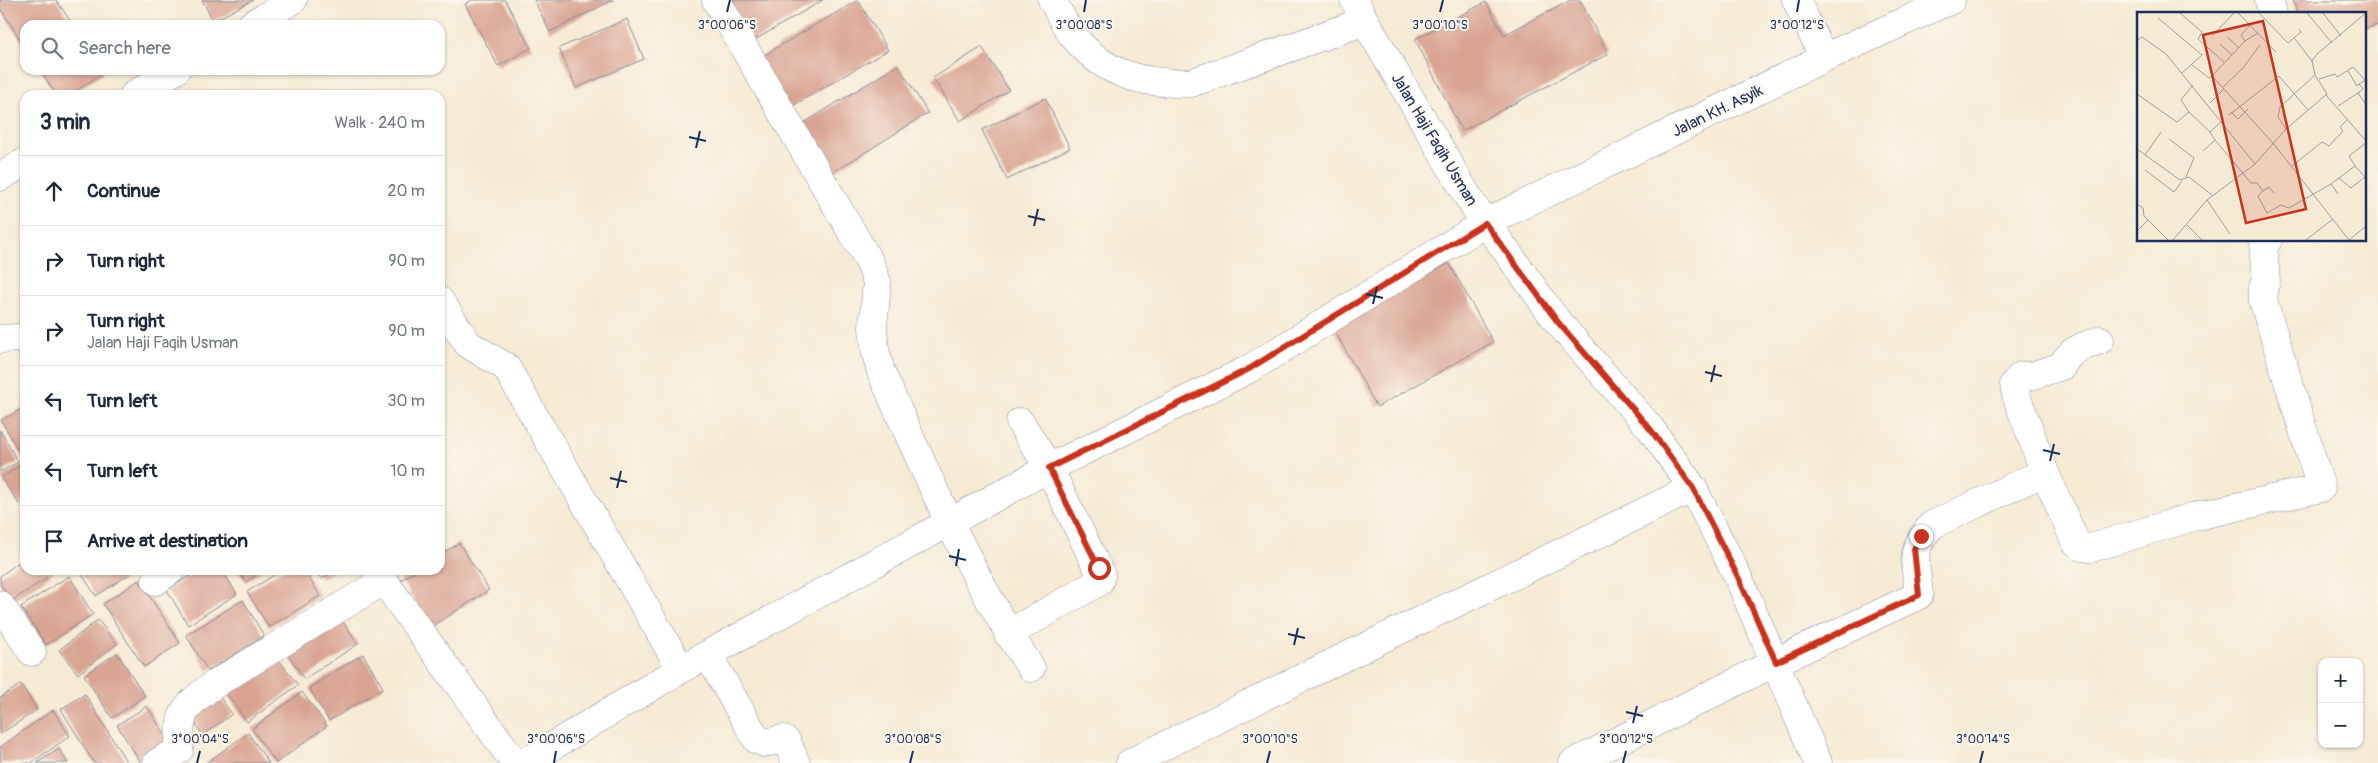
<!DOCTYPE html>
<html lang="en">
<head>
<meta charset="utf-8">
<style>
  body { margin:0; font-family:Pangolin,sans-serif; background:#f6f6f7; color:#1f2937 }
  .controls { position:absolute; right:15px; bottom:15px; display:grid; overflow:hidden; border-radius:10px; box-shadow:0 1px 4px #0004 }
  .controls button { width:45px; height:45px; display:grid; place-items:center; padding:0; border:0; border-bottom:1px solid #e0e1e3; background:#fff; color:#1f2937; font:25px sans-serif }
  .stop { position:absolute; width:15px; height:15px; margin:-11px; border:4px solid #c8321e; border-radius:50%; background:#fff }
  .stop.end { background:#c8321e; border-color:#fff; box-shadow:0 1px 5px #0008 }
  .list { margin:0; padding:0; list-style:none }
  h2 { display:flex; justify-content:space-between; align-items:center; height:65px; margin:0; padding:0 20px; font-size:21px }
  h2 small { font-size:16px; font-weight:400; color:#747a83 }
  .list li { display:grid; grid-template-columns:32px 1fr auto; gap:15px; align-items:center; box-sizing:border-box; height:70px; padding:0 20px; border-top:1px solid #e0e1e3 }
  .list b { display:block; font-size:19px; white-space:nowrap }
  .list p { margin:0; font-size:16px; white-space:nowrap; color:#747a83 }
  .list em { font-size:16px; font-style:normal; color:#747a83 }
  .icon { flex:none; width:28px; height:28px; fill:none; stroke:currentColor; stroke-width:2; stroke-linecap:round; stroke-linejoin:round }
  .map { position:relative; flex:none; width:2378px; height:763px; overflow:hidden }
  .search { position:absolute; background:#fff; box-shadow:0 1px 4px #0004; left:20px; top:20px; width:425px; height:55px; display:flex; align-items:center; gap:12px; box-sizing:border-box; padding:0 18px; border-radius:15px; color:#747a83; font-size:19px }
  .panel { position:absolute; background:#fff; box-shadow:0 1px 4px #0004; left:20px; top:90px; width:425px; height:485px; border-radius:15px }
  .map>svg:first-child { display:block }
</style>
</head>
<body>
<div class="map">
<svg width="2378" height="763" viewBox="0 0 2378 763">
  <rect width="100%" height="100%" fill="#fbf7ec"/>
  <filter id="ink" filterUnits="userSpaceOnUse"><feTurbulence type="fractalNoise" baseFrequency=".02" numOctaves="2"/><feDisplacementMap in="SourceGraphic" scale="10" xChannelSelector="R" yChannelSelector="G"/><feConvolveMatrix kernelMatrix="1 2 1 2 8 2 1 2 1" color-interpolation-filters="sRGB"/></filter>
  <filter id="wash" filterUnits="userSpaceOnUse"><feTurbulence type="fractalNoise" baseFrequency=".0096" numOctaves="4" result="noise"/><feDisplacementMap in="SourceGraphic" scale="20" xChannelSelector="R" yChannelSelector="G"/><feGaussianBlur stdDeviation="1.12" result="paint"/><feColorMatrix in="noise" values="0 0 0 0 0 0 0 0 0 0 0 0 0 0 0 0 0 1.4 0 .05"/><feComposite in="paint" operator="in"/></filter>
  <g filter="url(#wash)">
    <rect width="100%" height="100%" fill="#f5ead4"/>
    <g id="blocks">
      <g fill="#d9a392">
        <polygon points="0,0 56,0 73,25 25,25 25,47 0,8"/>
        <polygon points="202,0 253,0 213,21"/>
        <polygon points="472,0 505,0 531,48 498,66 465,4"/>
        <polygon points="534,0 613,0 550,32"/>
        <polygon points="730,0 823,0 753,41"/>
        <polygon points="858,0 888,50 789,108 759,58"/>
        <polygon points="1571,0 1580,0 1608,54 1462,131 1415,39 1486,2 1504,35"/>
        <polygon points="2293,0 2378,0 2378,25 2364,29 2364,14 2297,14"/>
        <polygon points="627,19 644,59 576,88 559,48"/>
        <polygon points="982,47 1009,90 960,121 933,78"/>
        <polygon points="898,65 928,113 829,175 799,126"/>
        <polygon points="40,70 102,70 103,73 70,95 56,95"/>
        <polygon points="1045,98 1070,148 1007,180 982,130"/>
        <polygon points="1449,263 1493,342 1377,407 1333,328"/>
        <polygon points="25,407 25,456 22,457 1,420"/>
        <polygon points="0,430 18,462 0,472"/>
        <polygon points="25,462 25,500 19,504 1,478"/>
        <polygon points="459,543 489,590 431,627 401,580 417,570 440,570 440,555"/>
        <polygon points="25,558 25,570 47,570 51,575 12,601 0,584 0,576"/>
        <polygon points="79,570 136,570 96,596"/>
        <polygon points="199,570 222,570 237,594 188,625 167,590"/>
        <polygon points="237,570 263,570 246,582"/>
        <polygon points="282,570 304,570 320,596 269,627 247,592"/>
        <polygon points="316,570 337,570 321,579"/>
        <polygon points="69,576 93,614 46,645 21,607"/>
        <polygon points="139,580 180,643 144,667 103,604"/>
        <polygon points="243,600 264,636 208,671 186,635"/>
        <polygon points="340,617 358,644 304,679 287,653"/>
        <polygon points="98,620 117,644 78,674 59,650"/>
        <polygon points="117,653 145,696 112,718 84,675"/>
        <polygon points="363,654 383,688 329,721 309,688"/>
        <polygon points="276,656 298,685 247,722 226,693"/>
        <polygon points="21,684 37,710 0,734 0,698"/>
        <polygon points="302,692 327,726 276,763 252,729"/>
        <polygon points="85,694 126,761 123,763 94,763 61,709"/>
        <polygon points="219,696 232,714 203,735 190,716"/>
        <polygon points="147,706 172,747 147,763 141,763 117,725"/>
        <polygon points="53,710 70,736 31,763 1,763 0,747"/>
        <polygon points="248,733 269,763 206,763"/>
        <polygon points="59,749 68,763 37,763"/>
      </g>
    </g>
  </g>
  <g filter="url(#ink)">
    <use href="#blocks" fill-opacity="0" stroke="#888c99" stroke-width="1"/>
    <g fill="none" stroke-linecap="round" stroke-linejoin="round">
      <g stroke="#888c99" stroke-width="29">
        <g id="minor">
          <path d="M716,0L870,263L877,282L873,328L875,349L881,372C926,473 970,576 1031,668"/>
          <path d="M1052,0C1059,12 1065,26 1074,37C1106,76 1143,84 1191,83L1365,21L1473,205L1557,321L1651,429L1693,488L1739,579L1818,763"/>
          <polyline points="1354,0 1365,21"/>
          <polyline points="1796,0 1824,58"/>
          <polyline points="2269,0 2273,14"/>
          <polyline points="251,25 293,0"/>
          <polyline points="134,95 176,70"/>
          <polyline points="0,177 25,162"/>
          <polyline points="440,301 468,344 506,367 681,669"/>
          <polyline points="0,339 20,338 25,341"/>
          <path d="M2045,473L2016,395L2014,384L2021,376H2031L2062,366C2070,349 2084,346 2100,340"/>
          <polyline points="376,570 515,763"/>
          <polyline points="156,581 171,570"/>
          <polyline points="0,605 32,652"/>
          <polyline points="1008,634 1099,582 1101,575 1049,468 1020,422"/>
          <polyline points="708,655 757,740 764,743 783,739 787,742 796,763"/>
          <path d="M157,763L179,750C179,711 184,706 215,684L383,581"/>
          <polyline points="524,763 681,669 939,528 1049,468 1249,369 1485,223 1824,58 1951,0"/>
          <path d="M1130,763C1316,669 1506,580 1693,488"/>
          <path d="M1573,763L1776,662L1919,595C1916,562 1908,552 1932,525L2038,475L2045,473L2075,541L2082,547L2091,548L2196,516L2321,488L2263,300V287L2266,282L2263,242L2268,240"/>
        </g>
      </g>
      <use href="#minor" stroke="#fff" stroke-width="28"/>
    </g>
  </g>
  <g fill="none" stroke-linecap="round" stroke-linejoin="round" filter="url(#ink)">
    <polyline stroke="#c8321e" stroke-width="6" points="1099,568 1049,468 1249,369 1485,223 1557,321 1651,430 1693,488 1739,579 1776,662 1919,595 1914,549 1921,536"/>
  </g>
  <path fill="none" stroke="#1b2f5e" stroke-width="2" d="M727,12L730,0M1084,12L1086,0M1440,12L1443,0M1797,12L1799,0M689,137L706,141M696,148L700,131M1028,216L1045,220M1034,226L1038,209M1366,294L1383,298M1373,304L1377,287M1705,372L1722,376M1711,382L1715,365M2043,450L2060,454M2050,461L2054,444M610,478L627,482M617,488L621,471M949,556L966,560M956,566L959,549M1288,634L1305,638M1294,645L1298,628M1626,712L1643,716M1633,723L1637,706M197,763L200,751M554,763L556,751M910,763L913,751M1267,763L1270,751M1623,763L1626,751M1980,763L1983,751"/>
  <g text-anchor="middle" stroke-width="4" stroke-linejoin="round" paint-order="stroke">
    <g font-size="16" fill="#1b2f5e" stroke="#fbf7ec">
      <text transform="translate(1717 110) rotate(-26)" y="6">Jalan KH. Asyik</text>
      <text transform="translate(1435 139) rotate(59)" y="6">Jalan Haji Faqih Usman</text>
    </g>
  </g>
  <g transform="translate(2137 12)">
    <rect width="229" height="229" fill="#f5ead4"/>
    <path fill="none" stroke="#9e9fa5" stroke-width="1" d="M43,1L65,20L61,27L87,50M101,1L139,40M122,1L151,31L164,20L162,17M170,1L195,31M186,1L204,24M21,6L65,43M75,24L97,1M90,25L102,36M158,27L175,49M0,29L5,25L29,42L118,152M108,29L121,21M83,32L95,43M55,53L72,66L75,64L136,131L212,228M211,59L220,74L222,72M45,61L66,42M75,64L108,29L104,23L113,13M182,67L198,62L200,65L216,55L228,68M86,75L106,56L123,33M221,81L226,77L222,72L229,68M0,82L40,110L52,100L44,88L56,73M189,83L229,129M73,91L87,77M201,94L221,81L229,93M52,100L73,120M94,100L101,107L111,97M92,103L142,64L171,98M149,117L190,82L178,63M32,127L57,146L49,165M78,128L73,120L84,110M0,137L43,168L52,165L75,183M66,139L78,128L114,171H120L126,179L121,184L130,201L144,193L152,196L194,172L201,182M8,143L24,120M155,154L185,130L192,134L206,119L203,115L211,107M218,154L212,144L229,131M8,158L37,180L45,169M202,166L214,176L228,165M194,172L218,154L229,166M126,179L132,175L137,181M70,188L93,222M0,192L6,196L7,204L31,228M50,213L65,228M0,219L11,208M36,228L70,188L118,152L149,117L141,105L143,95L178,63L175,49L180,42L229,1M169,228L196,207M212,228L229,214"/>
    <path fill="#c8321e" fill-opacity="0.15" stroke="#c8321e" stroke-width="2.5" d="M126,9L169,197L109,211L66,23Z"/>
    <rect width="229" height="229" fill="none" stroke="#1b2f5e" stroke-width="2.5"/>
  </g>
  <g font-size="12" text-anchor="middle" fill="#1b2f5e" stroke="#fbf7ec" stroke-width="4" stroke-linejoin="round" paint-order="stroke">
    <text x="727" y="29">3°00'06"S</text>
    <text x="1084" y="29">3°00'08"S</text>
    <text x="1440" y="29">3°00'10"S</text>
    <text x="1797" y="29">3°00'12"S</text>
    <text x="200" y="743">3°00'04"S</text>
    <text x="556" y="743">3°00'06"S</text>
    <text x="913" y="743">3°00'08"S</text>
    <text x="1270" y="743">3°00'10"S</text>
    <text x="1626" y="743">3°00'12"S</text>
    <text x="1983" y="743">3°00'14"S</text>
  </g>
</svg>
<div class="controls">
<button>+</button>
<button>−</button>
</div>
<div class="stop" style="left:1099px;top:568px"></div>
<div class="stop end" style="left:1921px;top:536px"></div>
<div class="search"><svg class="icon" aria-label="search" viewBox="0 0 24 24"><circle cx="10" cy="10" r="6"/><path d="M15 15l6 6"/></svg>Search here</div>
<section class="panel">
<h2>3 min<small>Walk · 240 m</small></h2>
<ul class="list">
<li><svg class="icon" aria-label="ahead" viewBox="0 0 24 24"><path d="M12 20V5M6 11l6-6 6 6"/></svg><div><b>Continue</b></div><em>20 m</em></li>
<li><svg class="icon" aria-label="right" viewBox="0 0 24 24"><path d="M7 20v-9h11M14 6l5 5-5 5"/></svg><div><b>Turn right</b></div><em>90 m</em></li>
<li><svg class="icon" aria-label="right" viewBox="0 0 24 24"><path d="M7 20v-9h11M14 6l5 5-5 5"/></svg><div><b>Turn right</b><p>Jalan Haji Faqih Usman</p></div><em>90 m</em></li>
<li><svg class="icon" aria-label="left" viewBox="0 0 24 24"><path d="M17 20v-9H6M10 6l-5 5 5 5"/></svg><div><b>Turn left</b></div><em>30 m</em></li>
<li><svg class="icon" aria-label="left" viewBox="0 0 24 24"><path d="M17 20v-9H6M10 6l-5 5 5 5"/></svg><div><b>Turn left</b></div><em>10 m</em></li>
<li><svg class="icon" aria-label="arrive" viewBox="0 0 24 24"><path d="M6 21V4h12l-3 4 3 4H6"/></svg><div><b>Arrive at destination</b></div></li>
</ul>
</section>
</div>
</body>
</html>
